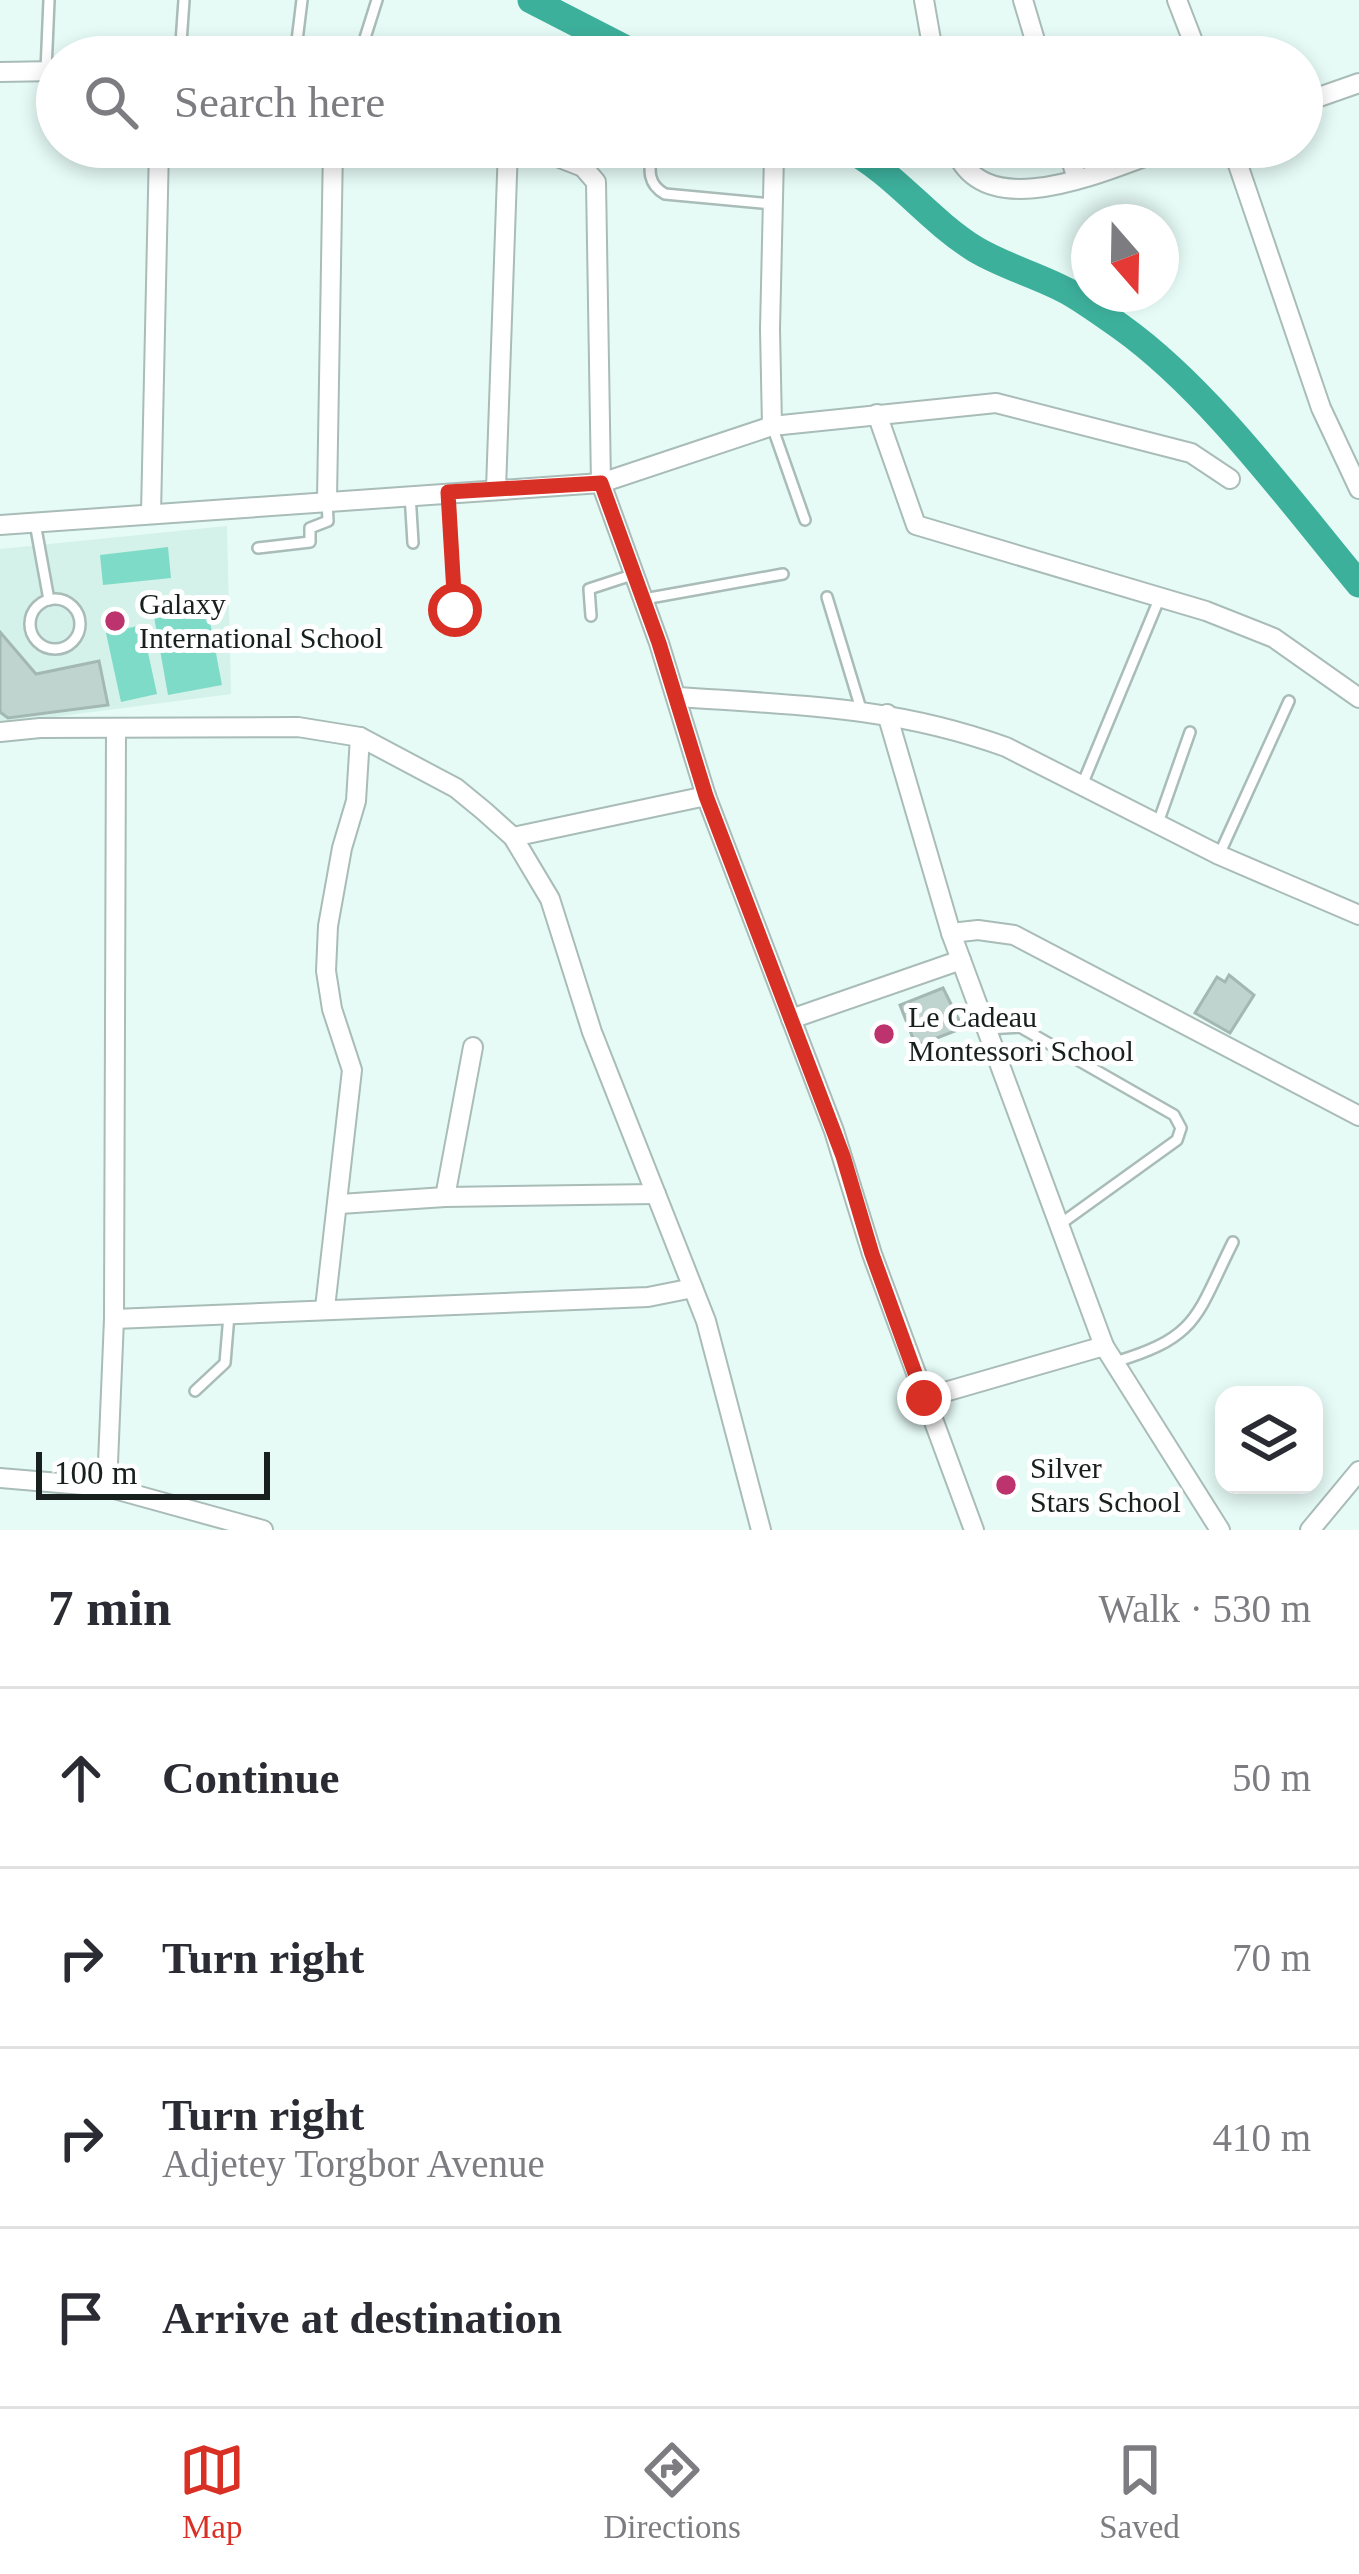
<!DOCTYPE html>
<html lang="en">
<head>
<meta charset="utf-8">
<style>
  body { margin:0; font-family:Georgia,serif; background:#f2f2f3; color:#2b2b33 }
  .controls { position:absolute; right:36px; bottom:36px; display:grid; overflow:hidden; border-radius:24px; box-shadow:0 6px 18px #0003 }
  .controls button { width:108px; height:108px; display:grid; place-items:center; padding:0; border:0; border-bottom:3px solid #e1e1e2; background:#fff; color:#2b2b33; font:60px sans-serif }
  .compass { position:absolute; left:1071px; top:204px; width:108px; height:108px; border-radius:50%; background:#fff; box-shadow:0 6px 18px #0003; rotate:160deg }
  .scale { position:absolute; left:36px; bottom:30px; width:234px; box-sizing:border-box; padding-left:12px; border:6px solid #18201e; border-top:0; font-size:33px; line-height:42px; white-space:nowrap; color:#18201e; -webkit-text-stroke:9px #fff; paint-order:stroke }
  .stop { position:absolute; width:36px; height:36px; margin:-27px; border:9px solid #d93025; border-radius:50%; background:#fff }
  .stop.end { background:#d93025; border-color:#fff; box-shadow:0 3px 12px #0008 }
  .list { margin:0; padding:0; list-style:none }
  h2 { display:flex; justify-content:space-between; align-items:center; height:156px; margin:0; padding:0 48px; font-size:51px }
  h2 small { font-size:39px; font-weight:400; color:#7c7c81 }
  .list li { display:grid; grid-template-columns:78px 1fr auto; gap:36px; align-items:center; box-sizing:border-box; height:180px; padding:0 48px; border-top:3px solid #e1e1e2 }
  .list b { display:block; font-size:45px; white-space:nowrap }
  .list p { margin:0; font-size:39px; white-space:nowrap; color:#7c7c81 }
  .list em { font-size:39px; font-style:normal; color:#7c7c81 }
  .icon { flex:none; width:66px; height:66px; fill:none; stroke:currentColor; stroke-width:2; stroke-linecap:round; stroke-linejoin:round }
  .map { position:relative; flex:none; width:1359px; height:1530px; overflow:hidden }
  .search { position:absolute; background:#fff; box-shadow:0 6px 18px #0003; left:36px; right:36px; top:36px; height:132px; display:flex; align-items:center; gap:30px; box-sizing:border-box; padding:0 42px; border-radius:66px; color:#7c7c81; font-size:45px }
  .sheet { height:876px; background:#fff }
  nav { display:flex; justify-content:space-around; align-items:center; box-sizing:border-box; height:168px; border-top:3px solid #e1e1e2; background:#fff; font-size:33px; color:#7c7c81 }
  nav a { display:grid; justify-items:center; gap:6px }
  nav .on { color:#d93025 }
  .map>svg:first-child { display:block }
</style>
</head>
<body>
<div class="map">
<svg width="1359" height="1530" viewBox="0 0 1359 1530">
  <rect width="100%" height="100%" fill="#e6fbf6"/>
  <polygon fill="#d4f2ea" points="227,526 231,694 0,724 0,549"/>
  <g fill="#7ddbc8">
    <polygon points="168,547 171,578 103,585 100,555"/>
    <polygon points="206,601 222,685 168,695 153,611"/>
    <polygon points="142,625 157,694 121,702 106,633"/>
  </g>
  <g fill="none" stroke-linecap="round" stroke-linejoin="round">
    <g stroke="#3db09c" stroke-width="27">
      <polyline points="531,0 642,57"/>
      <path d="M845,147C894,172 927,219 975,249C1003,266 1037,275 1067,291C1085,301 1104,315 1121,327C1208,389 1290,501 1359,584"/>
    </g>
  </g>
  <g fill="#bfd4cf" stroke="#a4b8b3" stroke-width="3">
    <polygon points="0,632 36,674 99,661 108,705 8,718 0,712"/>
    <polygon points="1229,975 1254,995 1230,1033 1195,1013 1217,977 1225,982"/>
    <polygon points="943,988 963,1028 916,1046 900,1005"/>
  </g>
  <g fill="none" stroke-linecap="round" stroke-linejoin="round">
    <g stroke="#a9bcb7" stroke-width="14">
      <g id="service">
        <polyline points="180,57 184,0"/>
        <polyline points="295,57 302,0"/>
        <polyline points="359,57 377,0"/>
        <polyline points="46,71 49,0"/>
        <path d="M652,147C650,166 645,183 665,194L773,204"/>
        <polyline points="772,426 805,520"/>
        <polyline points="448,492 455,610"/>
        <polyline points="410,494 413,543"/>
        <polyline points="35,523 49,600"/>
        <polyline points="258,548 310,542 310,528 328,521 327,500"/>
        <polyline points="827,597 861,709"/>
        <polyline points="644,599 783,574"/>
        <circle cx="55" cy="624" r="25"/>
        <polyline points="591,616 589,589 635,574"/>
        <polyline points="1082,785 1160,597"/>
        <polyline points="1158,823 1190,732"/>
        <polyline points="1219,855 1289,701"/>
        <polyline points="986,1029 1020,1027 1174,1115 1181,1128 1177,1140 1059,1225"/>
        <path d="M1115,1362C1199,1337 1196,1316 1233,1242"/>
        <polyline points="195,1391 225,1363 229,1315"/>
      </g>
    </g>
    <g stroke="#a9bcb7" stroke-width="22">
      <g id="minor">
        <polyline points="924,0 934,57"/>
        <polyline points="1023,0 1040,57"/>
        <polyline points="1177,0 1199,57"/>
        <polyline points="0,72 57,71"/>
        <polyline points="1302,103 1359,83"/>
        <polyline points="532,147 583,167 596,182 601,483 659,643 706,796 834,1131 872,1254 974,1530"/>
        <path d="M954,147C984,231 1114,166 1172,147"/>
        <polyline points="1067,147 1077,179"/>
        <polyline points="1232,147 1321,408 1359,489"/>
        <polyline points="877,414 916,525 1206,611 1274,638 1359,698"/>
        <polyline points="772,426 770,329 774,155"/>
        <polyline points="496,489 508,147"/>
        <polyline points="327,499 333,147"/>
        <polyline points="151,514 159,147"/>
        <polyline points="0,525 601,483 772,426 996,403 1191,453 1230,479"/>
        <path d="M677,697C795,705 893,706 1006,747L1219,855L1359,915"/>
        <polyline points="887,714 951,933 1104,1346 1220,1530"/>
        <polyline points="0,732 40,728 298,727 360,737 456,788 484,811 513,837 550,899 592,1032 693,1288 648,1297 114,1319"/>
        <polyline points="513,837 706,796"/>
        <polyline points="951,933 978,930 1014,935 1359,1116"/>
        <polyline points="791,1019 961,960"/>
        <polyline points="445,1197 473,1047"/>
        <polyline points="340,1204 445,1197 656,1194"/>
        <polyline points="693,1288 706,1321 761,1530"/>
        <polyline points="325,1308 352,1070 332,1009 326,971 328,926 342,848 356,801 360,737"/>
        <polyline points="924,1398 1104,1346"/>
        <polyline points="0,1478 107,1487 263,1530"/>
        <polyline points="107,1487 114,1319 116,729"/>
        <polyline points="1310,1530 1359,1471"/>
      </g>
    </g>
    <use href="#service" stroke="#fff" stroke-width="9"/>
    <use href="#minor" stroke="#fff" stroke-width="18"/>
  </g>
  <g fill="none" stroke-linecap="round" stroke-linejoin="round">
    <polyline stroke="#d93025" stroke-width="15" points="455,610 448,492 601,483 659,643 706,796 843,1156 872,1254 924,1398"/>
  </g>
  <g fill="#bd336e" stroke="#fff" stroke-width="4.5">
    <circle cx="115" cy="621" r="12"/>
    <circle cx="884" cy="1034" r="12"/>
    <circle cx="1006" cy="1485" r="12"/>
  </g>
  <g text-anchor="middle" stroke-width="10" stroke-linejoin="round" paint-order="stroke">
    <g font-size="30" fill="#18201e" stroke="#fff" text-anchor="start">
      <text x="139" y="614">Galaxy<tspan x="139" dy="34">International School</tspan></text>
      <text x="908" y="1027">Le Cadeau<tspan x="908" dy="34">Montessori School</tspan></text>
      <text x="1030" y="1478">Silver<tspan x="1030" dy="34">Stars School</tspan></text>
    </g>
  </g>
</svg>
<div class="controls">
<button><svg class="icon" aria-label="layers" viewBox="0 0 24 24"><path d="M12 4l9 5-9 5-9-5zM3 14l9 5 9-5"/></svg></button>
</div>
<svg class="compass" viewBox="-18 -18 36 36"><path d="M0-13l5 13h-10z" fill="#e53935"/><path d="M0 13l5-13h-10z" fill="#7c7c81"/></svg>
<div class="scale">100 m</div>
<div class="stop" style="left:455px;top:610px"></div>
<div class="stop end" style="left:924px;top:1398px"></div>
<div class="search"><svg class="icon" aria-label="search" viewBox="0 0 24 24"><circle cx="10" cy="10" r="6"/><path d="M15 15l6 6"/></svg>Search here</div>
</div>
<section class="sheet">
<h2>7 min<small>Walk · 530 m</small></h2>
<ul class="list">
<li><svg class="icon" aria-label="ahead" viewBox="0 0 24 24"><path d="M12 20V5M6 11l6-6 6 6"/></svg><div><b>Continue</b></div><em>50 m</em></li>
<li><svg class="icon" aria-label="right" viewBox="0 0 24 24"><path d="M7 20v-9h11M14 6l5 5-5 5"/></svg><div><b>Turn right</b></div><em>70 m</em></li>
<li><svg class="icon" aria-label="right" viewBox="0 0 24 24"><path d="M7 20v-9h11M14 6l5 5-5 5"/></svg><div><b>Turn right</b><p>Adjetey Torgbor Avenue</p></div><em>410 m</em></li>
<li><svg class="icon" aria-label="arrive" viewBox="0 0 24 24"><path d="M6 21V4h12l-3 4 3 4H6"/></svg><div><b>Arrive at destination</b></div></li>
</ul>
</section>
<nav>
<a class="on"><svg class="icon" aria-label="map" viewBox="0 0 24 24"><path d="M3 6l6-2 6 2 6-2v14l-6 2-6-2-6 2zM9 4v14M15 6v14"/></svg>Map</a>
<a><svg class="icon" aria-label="directions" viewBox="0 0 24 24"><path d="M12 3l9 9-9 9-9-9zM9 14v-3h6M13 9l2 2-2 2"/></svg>Directions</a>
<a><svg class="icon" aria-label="saved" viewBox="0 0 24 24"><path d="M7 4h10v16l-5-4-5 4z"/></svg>Saved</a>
</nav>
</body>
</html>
